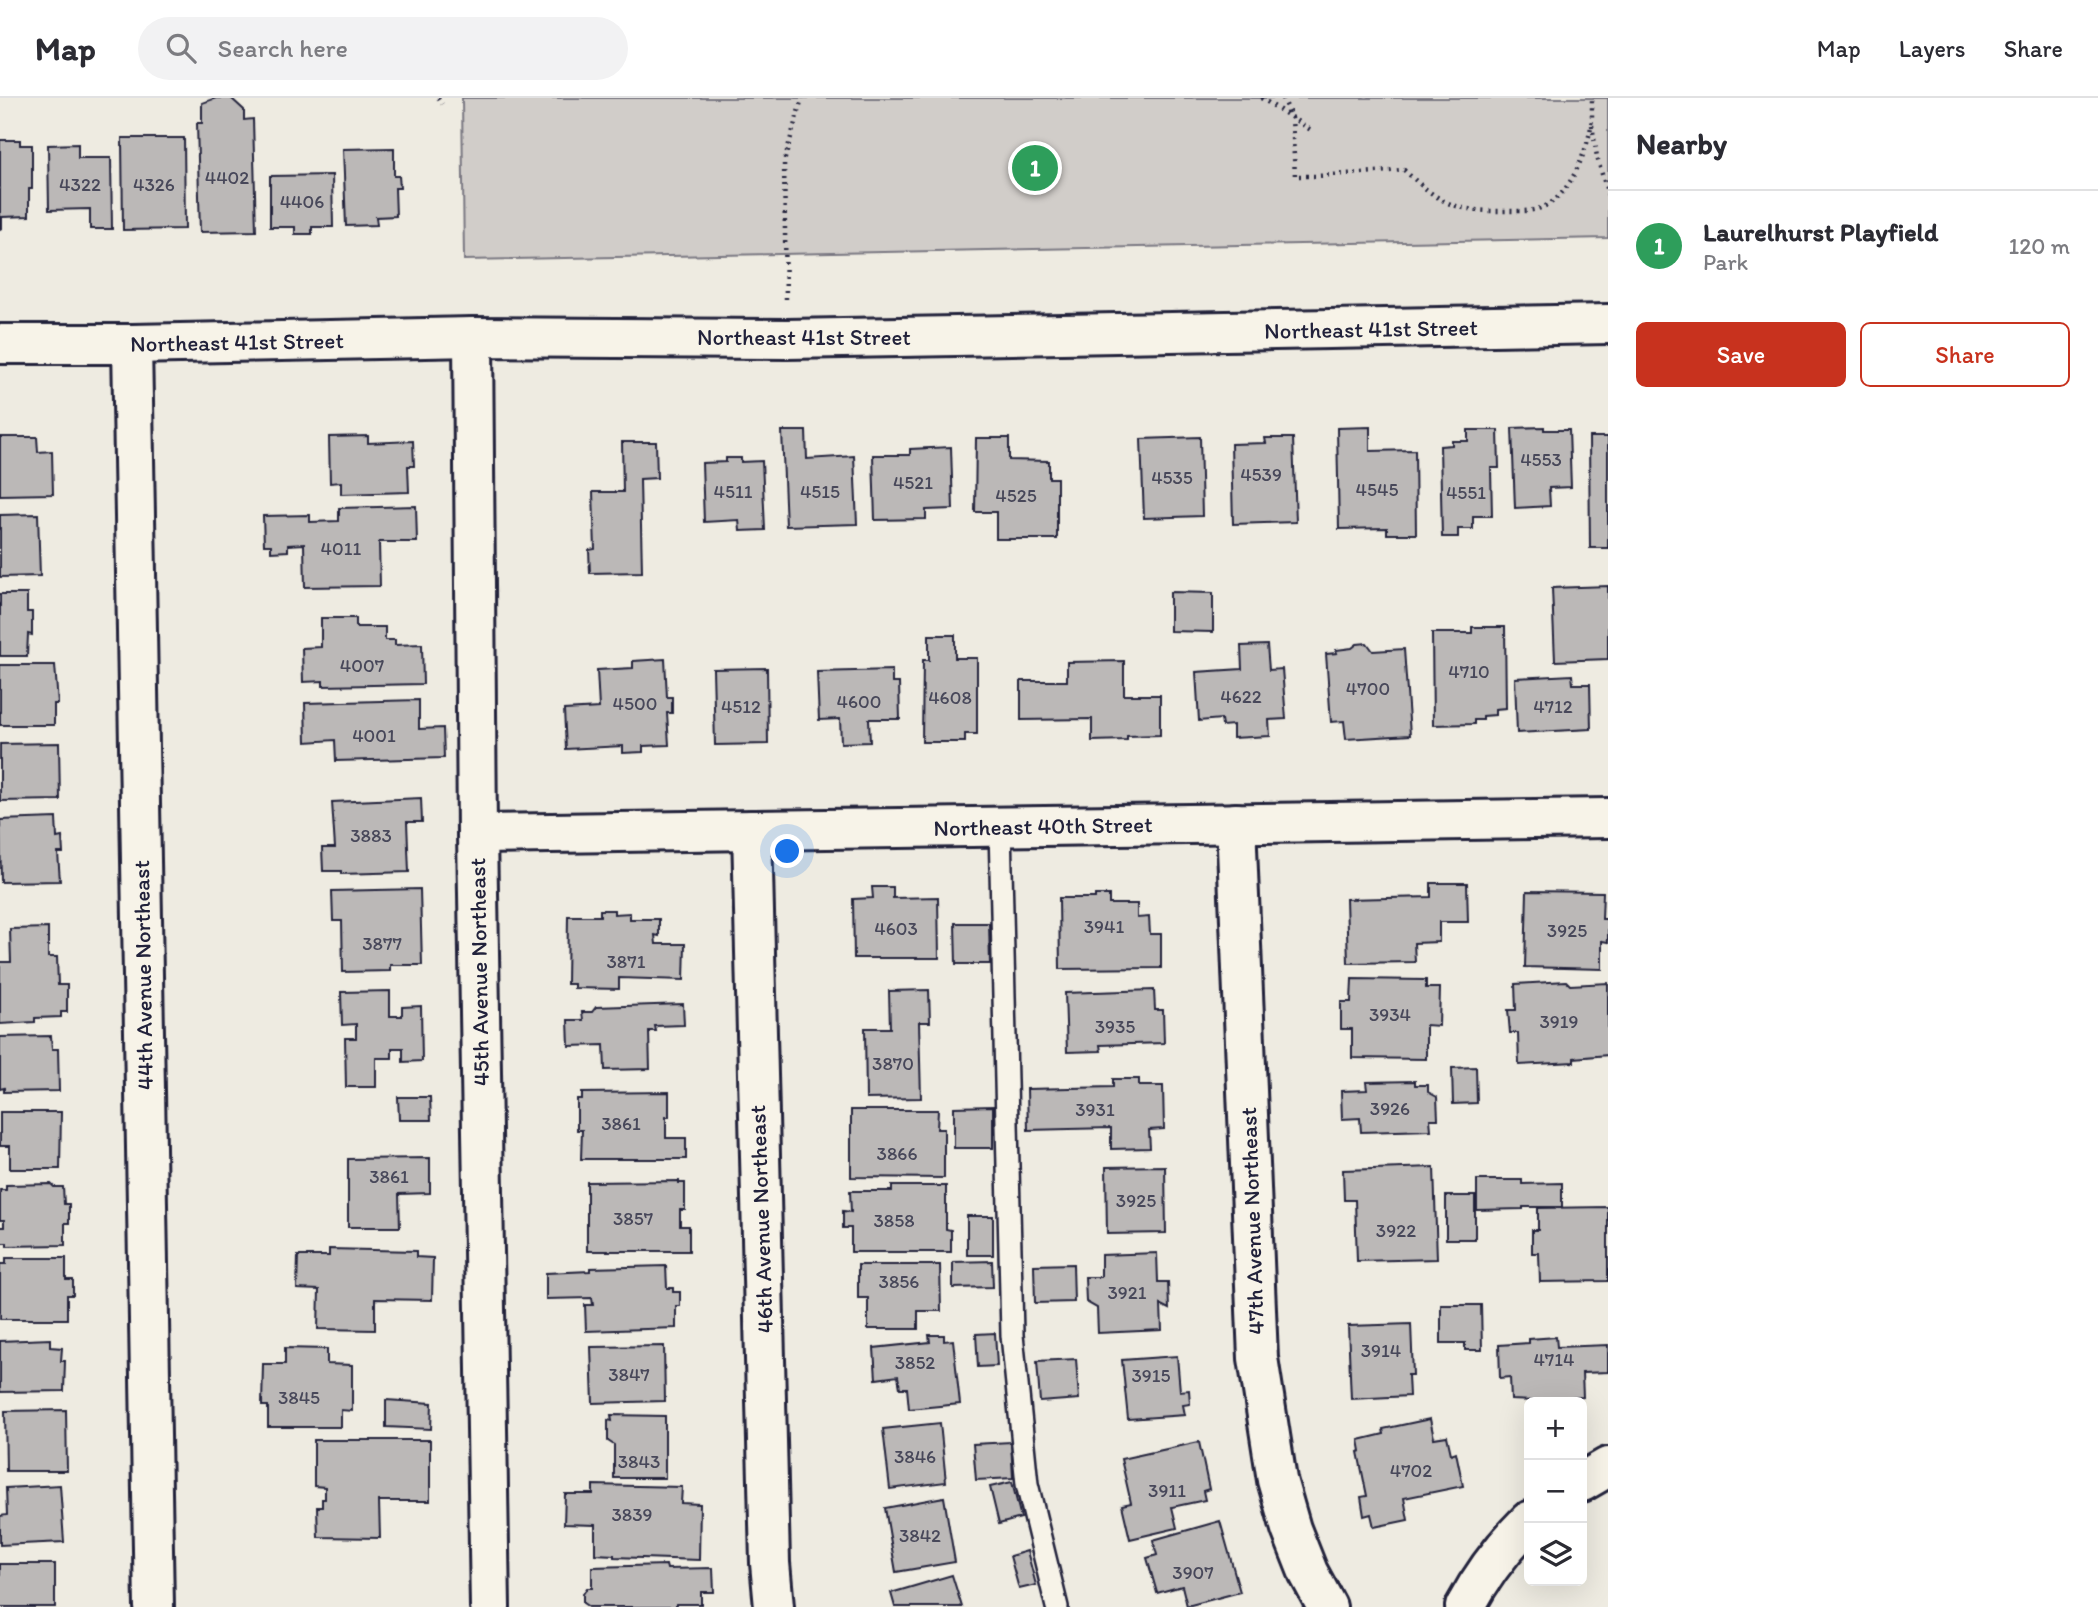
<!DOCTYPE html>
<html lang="en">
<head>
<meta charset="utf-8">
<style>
  body { margin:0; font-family:Itim,sans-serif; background:#f2f2f3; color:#2b2b33 }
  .controls { position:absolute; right:21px; bottom:21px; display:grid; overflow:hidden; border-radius:10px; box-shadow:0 7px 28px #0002 }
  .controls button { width:63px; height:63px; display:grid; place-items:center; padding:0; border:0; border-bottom:2px solid #e1e1e2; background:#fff; color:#2b2b33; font:35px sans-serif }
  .you { position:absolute; left:788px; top:754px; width:24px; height:24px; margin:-18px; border:5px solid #fff; border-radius:50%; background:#1a73e8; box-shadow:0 0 0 10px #1a73e833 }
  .badge { display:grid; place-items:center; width:46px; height:46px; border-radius:50%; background:#c8321e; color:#fff; font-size:23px; font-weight:700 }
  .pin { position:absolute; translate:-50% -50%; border:4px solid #fff; box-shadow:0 2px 7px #0006 }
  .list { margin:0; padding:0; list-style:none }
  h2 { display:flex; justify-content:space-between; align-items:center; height:91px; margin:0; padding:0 28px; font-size:30px }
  h2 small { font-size:23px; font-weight:400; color:#7c7c81 }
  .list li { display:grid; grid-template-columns:46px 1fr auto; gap:21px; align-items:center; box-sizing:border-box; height:112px; padding:0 28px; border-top:2px solid #e1e1e2 }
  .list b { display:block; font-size:26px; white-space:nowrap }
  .list p { margin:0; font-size:23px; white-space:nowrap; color:#7c7c81 }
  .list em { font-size:23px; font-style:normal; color:#7c7c81 }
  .actions { display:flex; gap:14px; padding:21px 28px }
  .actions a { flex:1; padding:16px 0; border:2px solid #c8321e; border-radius:10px; text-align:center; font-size:24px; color:#c8321e }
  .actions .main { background:#c8321e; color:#fff }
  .icon { flex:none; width:38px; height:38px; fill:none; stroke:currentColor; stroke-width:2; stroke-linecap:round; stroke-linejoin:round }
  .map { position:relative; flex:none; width:1608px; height:1509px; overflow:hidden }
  header { display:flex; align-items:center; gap:42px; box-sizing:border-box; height:98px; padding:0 35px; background:#fff; border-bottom:2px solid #e1e1e2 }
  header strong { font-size:33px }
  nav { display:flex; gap:38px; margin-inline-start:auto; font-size:24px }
  .search { width:490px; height:63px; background:#f2f2f3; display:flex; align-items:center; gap:18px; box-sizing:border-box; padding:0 24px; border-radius:38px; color:#7c7c81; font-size:26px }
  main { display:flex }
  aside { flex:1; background:#fff }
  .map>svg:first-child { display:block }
</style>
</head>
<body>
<header>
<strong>Map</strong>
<div class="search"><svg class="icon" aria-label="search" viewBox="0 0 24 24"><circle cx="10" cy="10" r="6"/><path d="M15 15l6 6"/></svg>Search here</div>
<nav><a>Map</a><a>Layers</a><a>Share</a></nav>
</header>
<main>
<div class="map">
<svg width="1608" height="1509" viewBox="0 0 1608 1509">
  <rect width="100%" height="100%" fill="#eeebe1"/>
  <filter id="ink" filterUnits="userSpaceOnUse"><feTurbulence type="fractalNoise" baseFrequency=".0143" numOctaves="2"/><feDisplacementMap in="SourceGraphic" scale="14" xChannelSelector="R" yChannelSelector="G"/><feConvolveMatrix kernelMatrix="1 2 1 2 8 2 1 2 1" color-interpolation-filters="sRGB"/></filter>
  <g filter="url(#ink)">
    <polygon fill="#d1cdc9" stroke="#7a7882" stroke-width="2" points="462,0 1608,0 1608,140 464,162"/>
    <g fill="#bbb8b7" stroke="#22223b" stroke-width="2">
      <polygon points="216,0 231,0 244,12 244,22 253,21 256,133 200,134 197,25 202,25 202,5"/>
      <polygon points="122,40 184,40 185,131 123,132"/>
      <polygon points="0,42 20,42 20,47 32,47 32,91 29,91 29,118 2,119 2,130 0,131"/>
      <polygon points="78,46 78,60 111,60 112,131 90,131 90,111 49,112 48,47"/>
      <polygon points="394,50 394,78 399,78 400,90 395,90 396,118 376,119 377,127 346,128 343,51"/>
      <polygon points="332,77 333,129 312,129 312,136 295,136 295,129 270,129 270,78"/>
      <polygon points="1370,329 1370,353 1415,352 1416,436 1387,436 1387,430 1339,431 1337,330"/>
      <polygon points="1544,329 1544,332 1569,332 1571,389 1549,390 1550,408 1515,410 1512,330"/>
      <polygon points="1468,332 1498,332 1499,370 1491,370 1492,418 1473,418 1473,431 1458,431 1458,439 1442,439 1440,348 1452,347 1452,343 1468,343"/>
      <polygon points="782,333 806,333 807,361 854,358 857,426 786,428"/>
      <polygon points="368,338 368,345 413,343 414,368 408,368 409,394 341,396 341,384 330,385 329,339"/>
      <polygon points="0,339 37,339 38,354 52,353 53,396 0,397"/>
      <polygon points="1200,339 1202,418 1144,420 1141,341"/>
      <polygon points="1589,339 1608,339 1608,450 1590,450"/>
      <polygon points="976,340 1009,340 1009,362 1049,363 1049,380 1057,380 1057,441 996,441 996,414 975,414"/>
      <polygon points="1265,340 1293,340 1296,424 1233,426 1231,346 1266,345"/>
      <polygon points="622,344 656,344 657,380 640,381 642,474 590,475 589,452 595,451 593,394 623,394"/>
      <polygon points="951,349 953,411 926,412 926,421 875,422 873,357 910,357 910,351"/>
      <polygon points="726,360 741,360 741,364 762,363 765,432 740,433 739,422 704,424 702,365 726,364"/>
      <polygon points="416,408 417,444 379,444 380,488 305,489 304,446 288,447 288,453 271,454 271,447 264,447 263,418 310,417 310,424 339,423 339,410"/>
      <polygon points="38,416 40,478 0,479 0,417"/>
      <polygon points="1608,488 1608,561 1555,563 1552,490"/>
      <polygon points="1170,494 1213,495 1213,534 1170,533"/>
      <polygon points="0,496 27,496 27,514 32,514 32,537 28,536 27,558 0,558"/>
      <polygon points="321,520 356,520 356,529 385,529 385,542 395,542 395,547 422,546 423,586 323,588 323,583 303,584 302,550 321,549"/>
      <polygon points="1472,529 1505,529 1506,610 1495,611 1495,617 1483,618 1483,622 1474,622 1474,626 1433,627 1432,535 1472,535"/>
      <polygon points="929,537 955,537 955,560 977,560 977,636 965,636 965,644 922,644 923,562 929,562"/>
      <polygon points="1367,545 1373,553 1404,551 1410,637 1346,641 1344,623 1331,624 1326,556 1337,555 1336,552 1352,550 1357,546"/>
      <polygon points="1267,547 1269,572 1282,571 1286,621 1269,622 1270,638 1233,640 1233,627 1222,628 1221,621 1199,623 1196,574 1242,571 1241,548"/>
      <polygon points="665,561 667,599 672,599 672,615 667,615 669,647 643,648 643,654 623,655 623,648 566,651 564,612 599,610 597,572 633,570 633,563"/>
      <polygon points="1124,563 1124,597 1160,597 1160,637 1127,638 1127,642 1092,643 1092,621 1021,622 1021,583 1067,583 1067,564"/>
      <polygon points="0,567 55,567 58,606 54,606 54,627 0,627"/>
      <polygon points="767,570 768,646 715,647 713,571"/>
      <polygon points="892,572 892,585 899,585 900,621 869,621 870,644 841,645 840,621 819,622 817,574"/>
      <polygon points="1572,577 1573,586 1590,586 1591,631 1517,635 1515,580"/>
      <polygon points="419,602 419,631 443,630 444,660 336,663 335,642 306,644 305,605"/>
      <polygon points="59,645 60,702 0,703 0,646"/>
      <polygon points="421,700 422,724 407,724 409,774 341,776 341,773 323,773 322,750 335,750 332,704"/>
      <polygon points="56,720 57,740 62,739 63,755 58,755 60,783 1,784 0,722"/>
      <polygon points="1431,785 1467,785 1468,824 1439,824 1439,844 1414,845 1415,864 1348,865 1346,801 1431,799"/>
      <polygon points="872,789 893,789 893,800 938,799 939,860 854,860 853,801 873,800"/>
      <polygon points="420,791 422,867 390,867 390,873 343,874 342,823 333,823 332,793"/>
      <polygon points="1527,793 1603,794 1602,821 1608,821 1608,844 1602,843 1602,871 1525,869"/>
      <polygon points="1095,797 1109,797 1109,806 1137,806 1137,820 1149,819 1150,836 1161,836 1161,870 1060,871 1059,800 1095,800"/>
      <polygon points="600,812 614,812 614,816 630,815 630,821 659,821 659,838 655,837 656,846 685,846 684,882 619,880 619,891 574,890 574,886 567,886 568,818 600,818"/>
      <polygon points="955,825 989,825 990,866 956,866"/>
      <polygon points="48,830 48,859 57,859 58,887 67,887 67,914 61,914 61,919 35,920 35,924 0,926 0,864 11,864 10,831"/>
      <polygon points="1352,881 1426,882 1426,890 1440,890 1439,928 1426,927 1426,961 1352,960 1352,931 1341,931 1341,904 1351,904"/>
      <polygon points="1566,883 1570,887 1608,885 1608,957 1574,960 1574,964 1519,967 1518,935 1510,935 1508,912 1516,912 1515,886"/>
      <polygon points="929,892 930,924 919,924 921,1000 866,1001 865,930 890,930 889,893"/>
      <polygon points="1154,892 1155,912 1163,912 1164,945 1100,947 1101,953 1067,954 1065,895"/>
      <polygon points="390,893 390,918 402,918 402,909 421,908 422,963 403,964 403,950 392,950 392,960 376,960 376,989 346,989 345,940 356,940 356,926 342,927 341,894"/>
      <polygon points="683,906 684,927 655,928 656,933 649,933 650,971 605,972 604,947 569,948 568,922 583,922 582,914 592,914 596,909"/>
      <polygon points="51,938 52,951 58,951 59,993 4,994 4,990 0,991 0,939"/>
      <polygon points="1476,969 1477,1005 1453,1006 1452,970"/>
      <polygon points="1113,981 1139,981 1139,988 1163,988 1164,1031 1149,1032 1150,1050 1111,1051 1111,1030 1028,1032 1027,991 1113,989"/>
      <polygon points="1415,983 1415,987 1428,987 1428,994 1437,999 1438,1021 1430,1021 1431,1032 1361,1034 1360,1020 1342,1021 1341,993 1367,992 1366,984"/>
      <polygon points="669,994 669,1019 666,1019 666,1040 686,1040 686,1061 581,1061 582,1032 577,1032 577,1001 582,1001 582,995"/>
      <polygon points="398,999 430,999 431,1022 399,1022"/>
      <polygon points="993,1008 993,1050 954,1050 954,1009"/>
      <polygon points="851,1012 938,1012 937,1031 944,1031 944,1080 851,1079"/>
      <polygon points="0,1014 61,1014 60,1071 10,1071 10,1048 0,1048"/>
      <polygon points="430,1060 430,1095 399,1096 400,1129 348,1129 348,1061"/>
      <polygon points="1165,1068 1166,1135 1107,1136 1106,1069"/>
      <polygon points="1434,1069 1437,1161 1357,1163 1355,1102 1344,1102 1343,1072"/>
      <polygon points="1477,1082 1522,1082 1522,1086 1562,1085 1562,1109 1523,1109 1523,1111 1477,1112"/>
      <polygon points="679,1083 679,1085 685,1085 685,1112 680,1112 680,1128 689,1128 689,1153 587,1153 587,1084"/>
      <polygon points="51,1086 54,1089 63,1089 64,1106 69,1106 69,1125 65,1125 65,1147 7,1148 7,1145 0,1145 0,1129 4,1129 4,1122 0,1122 0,1092 6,1092 6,1087"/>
      <polygon points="892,1088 946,1088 946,1131 951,1132 951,1154 851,1154 851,1130 843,1130 843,1113 851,1114 850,1093 892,1093"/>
      <rect x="1446" y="1098" width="29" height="43"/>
      <polygon points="1608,1109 1608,1183 1540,1184 1539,1155 1532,1155 1532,1132 1538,1132 1538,1110"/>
      <rect x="967" y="1118" width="26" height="39"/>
      <polygon points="329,1151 416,1153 416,1159 433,1160 432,1202 375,1201 375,1232 318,1231 319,1192 297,1191 298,1158 329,1158"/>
      <polygon points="1157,1155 1158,1184 1168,1184 1169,1211 1161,1207 1162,1232 1098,1235 1097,1210 1086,1204 1085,1179 1101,1179 1101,1157"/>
      <polygon points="6,1160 66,1160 66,1182 73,1182 73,1197 67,1197 67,1221 0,1221 0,1166 6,1166"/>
      <polygon points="992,1163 993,1189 953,1190 953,1164"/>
      <polygon points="1073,1166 1074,1204 1035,1205 1034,1167"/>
      <polygon points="858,1167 940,1167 941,1213 918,1213 918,1231 868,1231 868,1200 858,1200"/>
      <polygon points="666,1168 667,1190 673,1190 673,1194 680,1194 680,1208 676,1208 676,1230 586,1233 585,1207 593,1207 592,1200 546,1201 546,1175 590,1173 590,1170"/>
      <polygon points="1441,1207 1481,1207 1482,1252 1465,1252 1465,1245 1441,1245"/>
      <polygon points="1411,1226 1413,1277 1408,1277 1409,1298 1351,1301 1348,1228"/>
      <polygon points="995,1235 997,1268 978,1269 976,1236"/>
      <polygon points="929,1237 944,1237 944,1243 953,1242 960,1306 909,1311 907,1290 900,1290 898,1278 876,1281 874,1250 930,1244"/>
      <polygon points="1556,1239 1557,1249 1608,1247 1608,1274 1582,1275 1583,1299 1560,1301 1560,1304 1511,1302 1510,1279 1500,1280 1499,1247 1529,1245 1529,1241"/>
      <polygon points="50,1241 50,1249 62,1250 61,1263 65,1263 64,1293 0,1294 0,1243"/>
      <polygon points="664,1248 665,1303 593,1305 591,1249"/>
      <polygon points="285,1250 327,1251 327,1266 352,1267 352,1313 341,1312 341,1329 268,1329 268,1308 262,1308 263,1266 285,1266"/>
      <polygon points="1177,1258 1180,1293 1189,1292 1190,1306 1183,1307 1185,1317 1128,1321 1122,1262"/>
      <polygon points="1076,1261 1079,1301 1040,1304 1037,1263"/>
      <polygon points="386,1302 432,1305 431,1331 386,1329"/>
      <polygon points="66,1312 67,1373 6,1373 5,1313"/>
      <polygon points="611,1317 665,1318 665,1380 614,1380 614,1347 608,1343 608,1322 612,1323"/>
      <polygon points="1430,1321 1434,1340 1447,1338 1451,1356 1456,1354 1463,1388 1404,1400 1408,1422 1374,1429 1371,1416 1364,1418 1361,1399 1367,1398 1358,1354 1361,1353 1359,1342 1384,1336 1383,1331"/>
      <polygon points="940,1325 946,1384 890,1391 883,1331"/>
      <polygon points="314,1342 430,1342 430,1403 379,1403 380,1440 318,1439 317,1409 322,1409 322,1401 325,1401 325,1389 314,1388"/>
      <polygon points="1011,1344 1013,1380 976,1382 973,1346"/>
      <polygon points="1199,1344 1209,1391 1203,1393 1205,1402 1172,1409 1177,1430 1130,1441 1122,1407 1131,1405 1121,1361"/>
      <polygon points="1012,1384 1021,1420 999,1426 990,1389"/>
      <polygon points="60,1387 64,1444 0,1447 0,1418 7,1417 6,1390"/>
      <polygon points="593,1387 682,1389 681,1405 700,1406 699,1462 614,1459 614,1457 595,1456 595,1427 564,1426 565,1396 593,1396"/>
      <polygon points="944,1399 955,1464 896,1474 885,1410"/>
      <polygon points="1220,1423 1240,1494 1187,1508 1182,1488 1157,1495 1147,1460 1157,1457 1153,1442"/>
      <polygon points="1027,1453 1036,1487 1019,1491 1010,1458"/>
      <rect x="0" y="1466" width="55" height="43"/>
      <polygon points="666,1467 667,1471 713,1470 714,1494 701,1494 701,1506 676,1506 676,1509 589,1509 583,1505 583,1496 587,1490 592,1490 592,1469"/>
      <polygon points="952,1477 962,1509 895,1509 891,1495"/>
    </g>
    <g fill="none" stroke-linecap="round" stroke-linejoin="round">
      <g stroke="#22223b" stroke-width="26">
        <polyline id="service" points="1000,729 1012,1237 1027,1386 1057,1509"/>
      </g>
      <g stroke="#22223b" stroke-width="44">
        <g id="minor">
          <polyline points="473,239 477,736 490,1509"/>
          <polyline points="132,246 154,1509"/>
          <polyline points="1236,725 1258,1260 1277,1382 1291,1431 1308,1474 1327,1509"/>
          <polyline points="752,732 770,1465 774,1509"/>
          <polyline points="477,736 1608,720"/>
          <polyline points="1582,1384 1608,1369"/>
          <path d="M1465,1509C1482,1477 1504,1448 1529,1423"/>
        </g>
      </g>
      <g stroke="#22223b" stroke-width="44">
        <polyline id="tertiary" points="0,246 132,246 473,239 787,241 1608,226"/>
      </g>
      <g stroke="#22223b" stroke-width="4.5" stroke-dasharray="2 5" stroke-linecap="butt">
        <polyline points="438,0 442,6"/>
        <polyline points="1261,0 1314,34"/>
        <path d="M1283,0L1292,20L1295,78H1317L1404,72C1441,106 1455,114 1506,113C1518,113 1532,114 1543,109C1570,99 1589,49 1592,22C1592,15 1592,7 1592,0"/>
        <polyline points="1592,27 1597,59 1608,97"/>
        <polyline points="786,201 784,64 802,0"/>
      </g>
      <use href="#service" stroke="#f7f3e8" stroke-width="21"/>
      <use href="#minor" stroke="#f7f3e8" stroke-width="38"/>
      <use href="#tertiary" stroke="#f7f3e8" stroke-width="38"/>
    </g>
  </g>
  <g text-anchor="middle" stroke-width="5" stroke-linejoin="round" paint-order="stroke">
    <g font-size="19" fill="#48485a">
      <text x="227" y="86">4402</text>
      <text x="80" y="93">4322</text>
      <text x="154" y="93">4326</text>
      <text x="302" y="110">4406</text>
      <text x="1541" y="368">4553</text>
      <text x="1261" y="383">4539</text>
      <text x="1172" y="386">4535</text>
      <text x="913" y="391">4521</text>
      <text x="1377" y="398">4545</text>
      <text x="733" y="400">4511</text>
      <text x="820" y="400">4515</text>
      <text x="1466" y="401">4551</text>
      <text x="1016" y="404">4525</text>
      <text x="341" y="457">4011</text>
      <text x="362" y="574">4007</text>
      <text x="1469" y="580">4710</text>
      <text x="1368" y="597">4700</text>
      <text x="1241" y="605">4622</text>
      <text x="950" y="606">4608</text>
      <text x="859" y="610">4600</text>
      <text x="635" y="612">4500</text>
      <text x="741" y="615">4512</text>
      <text x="1553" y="615">4712</text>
      <text x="374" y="644">4001</text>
      <text x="371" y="744">3883</text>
      <text x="1104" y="835">3941</text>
      <text x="896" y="837">4603</text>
      <text x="1567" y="839">3925</text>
      <text x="382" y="852">3877</text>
      <text x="626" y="870">3871</text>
      <text x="1390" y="923">3934</text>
      <text x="1559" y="930">3919</text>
      <text x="1115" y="935">3935</text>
      <text x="893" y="972">3870</text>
      <text x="1390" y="1017">3926</text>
      <text x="1095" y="1018">3931</text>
      <text x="621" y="1032">3861</text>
      <text x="897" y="1062">3866</text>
      <text x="389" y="1085">3861</text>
      <text x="1136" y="1109">3925</text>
      <text x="633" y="1127">3857</text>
      <text x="894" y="1129">3858</text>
      <text x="1396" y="1139">3922</text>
      <text x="899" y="1190">3856</text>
      <text x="1127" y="1201">3921</text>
      <text x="1381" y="1259">3914</text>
      <text x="1554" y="1268">4714</text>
      <text x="915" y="1271">3852</text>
      <text x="629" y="1283">3847</text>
      <text x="1151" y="1284">3915</text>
      <text x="299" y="1306">3845</text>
      <text x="915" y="1365">3846</text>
      <text x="639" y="1370">3843</text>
      <text x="1411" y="1379">4702</text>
      <text x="1167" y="1399">3911</text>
      <text x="632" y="1423">3839</text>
      <text x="920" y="1444">3842</text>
      <text x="1193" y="1481">3907</text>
    </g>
    <g font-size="23" fill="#22223b" stroke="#f7f3e8">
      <text transform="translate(1371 231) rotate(-1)" y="8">Northeast 41st Street</text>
      <text x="804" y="247">Northeast 41st Street</text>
      <text transform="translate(237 244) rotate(-1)" y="8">Northeast 41st Street</text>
      <text transform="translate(1043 728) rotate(-1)" y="8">Northeast 40th Street</text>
      <text transform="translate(479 874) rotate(-91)" y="8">45th Avenue Northeast</text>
      <text transform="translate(143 877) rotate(-91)" y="8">44th Avenue Northeast</text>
      <text transform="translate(761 1121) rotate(-92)" y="8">46th Avenue Northeast</text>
      <text transform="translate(1252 1123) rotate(-92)" y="8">47th Avenue Northeast</text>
    </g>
  </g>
</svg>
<div class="controls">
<button>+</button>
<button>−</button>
<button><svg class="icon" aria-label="layers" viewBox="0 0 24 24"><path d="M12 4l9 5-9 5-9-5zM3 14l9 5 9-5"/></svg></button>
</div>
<div class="you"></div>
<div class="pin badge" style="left:1035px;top:70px;background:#2e9e5b">1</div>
</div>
<aside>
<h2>Nearby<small></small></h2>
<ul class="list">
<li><span class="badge" style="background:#2e9e5b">1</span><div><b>Laurelhurst Playfield</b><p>Park</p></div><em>120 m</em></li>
</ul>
<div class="actions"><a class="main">Save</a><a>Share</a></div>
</aside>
</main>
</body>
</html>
